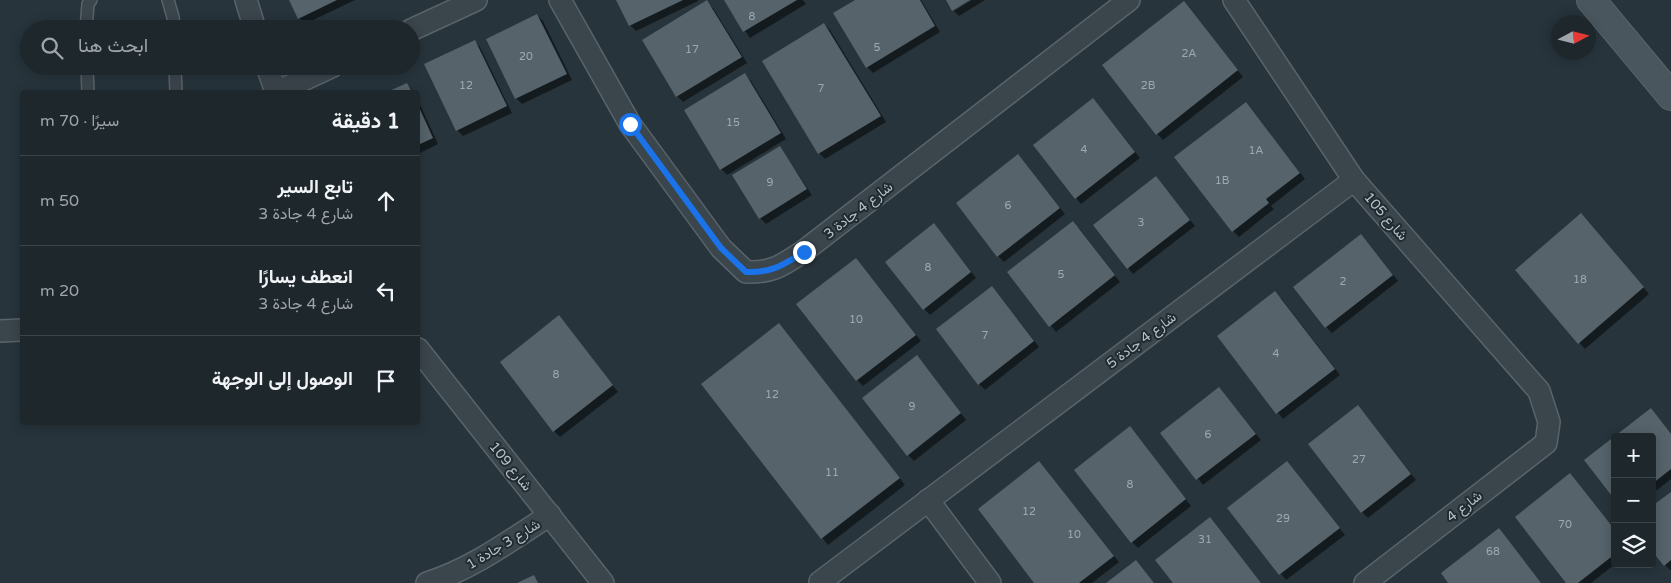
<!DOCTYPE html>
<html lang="ar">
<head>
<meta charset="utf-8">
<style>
  body { margin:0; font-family:"Varela Round",Vazirmatn,sans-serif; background:#252f34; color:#f1f3f6; direction:rtl }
  .controls { position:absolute; right:15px; bottom:15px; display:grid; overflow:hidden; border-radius:5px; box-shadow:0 2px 12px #0003 }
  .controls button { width:45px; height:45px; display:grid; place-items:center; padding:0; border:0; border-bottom:1px solid #3b4448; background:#1d272c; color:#f1f3f6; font:25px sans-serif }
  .compass { position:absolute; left:1551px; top:15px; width:45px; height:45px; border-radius:50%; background:#1d272c; box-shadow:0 2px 12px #0003; rotate:83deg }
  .stop { position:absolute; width:15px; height:15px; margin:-11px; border:4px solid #1a73e8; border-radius:50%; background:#fff }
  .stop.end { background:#1a73e8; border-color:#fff; box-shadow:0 1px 5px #0008 }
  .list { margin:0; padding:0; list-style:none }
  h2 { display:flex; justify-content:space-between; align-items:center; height:65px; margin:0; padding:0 20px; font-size:21px }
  h2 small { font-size:16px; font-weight:400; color:#a0a5a9 }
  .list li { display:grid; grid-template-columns:32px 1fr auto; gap:15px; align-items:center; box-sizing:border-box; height:90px; padding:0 20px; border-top:1px solid #3b4448 }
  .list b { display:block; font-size:19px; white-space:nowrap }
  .list p { margin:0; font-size:16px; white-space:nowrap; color:#a0a5a9 }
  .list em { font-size:16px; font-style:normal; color:#a0a5a9 }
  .icon { flex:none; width:28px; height:28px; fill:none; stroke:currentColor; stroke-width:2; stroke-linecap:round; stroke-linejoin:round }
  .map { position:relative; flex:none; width:1671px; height:583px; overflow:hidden; direction:ltr }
  .search { position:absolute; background:#1d272c; box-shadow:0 2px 12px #0003; left:20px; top:20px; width:400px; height:55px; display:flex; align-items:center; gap:12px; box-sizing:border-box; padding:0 18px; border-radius:28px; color:#a0a5a9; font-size:19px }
  .panel { position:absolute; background:#1d272c; box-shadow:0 2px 12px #0003; left:20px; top:90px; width:400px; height:335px; border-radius:5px; direction:rtl }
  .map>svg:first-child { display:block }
</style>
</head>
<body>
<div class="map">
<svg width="1671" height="583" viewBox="0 0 1671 583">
  <rect width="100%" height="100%" fill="#27343b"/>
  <g fill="#0007">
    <polygon points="291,0 355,0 305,24 299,18"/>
    <polygon points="617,0 698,0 698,1 636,31 630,25"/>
    <polygon points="725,0 803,0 806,4 750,38"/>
    <polygon points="857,0 921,0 940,32 873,73 867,67"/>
    <polygon points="972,0 985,0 959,16 954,11"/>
    <polygon points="707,2 713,8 747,63 683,102 677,96"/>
    <polygon points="1184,2 1243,77 1163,140 1157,134"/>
    <polygon points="537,15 543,21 572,80 522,104 516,98"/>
    <polygon points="824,24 830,30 886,122 825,159 819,153 763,61"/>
    <polygon points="474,41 480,47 512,113 463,136 457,130"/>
    <polygon points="745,75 751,81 786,139 727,175 721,169 686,111"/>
    <polygon points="407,84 414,92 390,92"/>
    <polygon points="1093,99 1140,158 1081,204 1076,198"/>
    <polygon points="418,100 438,144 418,154"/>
    <polygon points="1251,109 1305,179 1271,206 1274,209 1239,237 1233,231"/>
    <polygon points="780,147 812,195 766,224 760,218"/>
    <polygon points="1018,156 1065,214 1004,262 998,256"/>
    <polygon points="1156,178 1195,226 1133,274 1094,225"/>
    <polygon points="1586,220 1649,294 1585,349 1516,271"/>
    <polygon points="934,225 976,278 930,315 924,309"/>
    <polygon points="1079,228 1120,282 1056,332 1009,272"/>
    <polygon points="1367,242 1398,281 1332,333 1326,327"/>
    <polygon points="856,259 921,341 863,386 857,380"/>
    <polygon points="998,294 1039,347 985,390 979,384"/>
    <polygon points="1281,298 1340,375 1283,419 1218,337"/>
    <polygon points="565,323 618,392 560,437 554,431"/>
    <polygon points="785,331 905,485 828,545 703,384"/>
    <polygon points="923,363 966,420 914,461 908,455"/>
    <polygon points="1219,388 1261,440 1203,485 1162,433"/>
    <polygon points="1364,413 1416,480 1368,518 1362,512"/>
    <polygon points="1136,434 1191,506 1138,548 1132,542"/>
    <polygon points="1671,435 1671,479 1652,494 1652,437"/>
    <polygon points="1039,463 1119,562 1092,583 1036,583"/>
    <polygon points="1287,463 1345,535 1286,580 1229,508"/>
    <polygon points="1570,475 1615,530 1615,564 1591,583 1567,583"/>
    <polygon points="1671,493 1671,571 1665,565"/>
  </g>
  <g fill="#56636b">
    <polygon points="289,0 337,0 298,19"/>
    <polygon points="616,0 683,0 629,26"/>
    <polygon points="707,0 742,57 676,97 642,40"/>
    <polygon points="724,0 797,0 743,32"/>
    <polygon points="855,0 920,0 935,26 866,68 833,13"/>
    <polygon points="946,0 970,0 952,11"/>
    <polygon points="1184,1 1238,70 1156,135 1102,65"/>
    <polygon points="537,14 567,74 515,99 486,39"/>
    <polygon points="824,23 881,116 818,154 762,61"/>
    <polygon points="475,40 507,106 456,131 424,64"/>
    <polygon points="745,73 781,133 720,170 684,110"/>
    <polygon points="407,83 412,92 387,92"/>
    <polygon points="1093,98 1135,152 1075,199 1033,145"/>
    <polygon points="1246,102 1300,173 1266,199 1269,203 1232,232 1174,157"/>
    <polygon points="418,105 433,138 418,145"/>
    <polygon points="780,146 807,189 759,219 732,175"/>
    <polygon points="1018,154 1060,208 997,257 956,203"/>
    <polygon points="1156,176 1190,220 1127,269 1093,225"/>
    <polygon points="1581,213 1644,287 1578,344 1515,270"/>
    <polygon points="1073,221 1115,275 1049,327 1007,272"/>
    <polygon points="934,223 971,272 923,310 885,262"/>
    <polygon points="1361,234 1393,275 1325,328 1293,287"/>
    <polygon points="856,258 916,335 856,381 796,304"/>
    <polygon points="992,286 1034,341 978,385 936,329"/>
    <polygon points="1275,291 1335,369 1276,414 1217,336"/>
    <polygon points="559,315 613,385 553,432 500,362"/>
    <polygon points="779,323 900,478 821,539 701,384"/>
    <polygon points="917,355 961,413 907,456 862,398"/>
    <polygon points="1219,387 1256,434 1196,480 1160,433"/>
    <polygon points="1358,405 1411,474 1361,513 1308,444"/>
    <polygon points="1651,408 1671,434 1671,469 1652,484 1652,437 1615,437 1615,500 1584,460"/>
    <polygon points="1130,426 1186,499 1131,543 1074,470"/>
    <polygon points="1039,461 1114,556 1079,583 1034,583 978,509"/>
    <polygon points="1287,461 1340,528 1279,575 1227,508"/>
    <polygon points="1570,473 1615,530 1615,554 1578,583 1566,583 1515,517"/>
    <polygon points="1671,492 1671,560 1664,566 1652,551 1652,506"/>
    <polygon points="1210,517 1261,583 1173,583 1155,560"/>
    <polygon points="1499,528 1541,583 1448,583 1441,573"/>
    <polygon points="1136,560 1154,583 1106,583"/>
    <polygon points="534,575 538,583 517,583"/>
  </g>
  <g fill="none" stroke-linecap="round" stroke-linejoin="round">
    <g stroke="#59636a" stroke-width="14">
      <g id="lane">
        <polyline points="168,0 173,17 174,29"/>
        <polyline points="86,29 88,4 91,0"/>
        <polyline points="87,66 88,92"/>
        <polyline points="175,66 176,92"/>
      </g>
    </g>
    <g stroke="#59636a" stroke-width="24">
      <g id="street">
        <polyline points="246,0 255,29"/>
        <path d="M560,0L630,124L721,248L746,272C773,273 783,265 804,251L1129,0"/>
        <polyline points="1234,0 1354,180 1539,391 1549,422 1546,443 1365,583"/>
        <polyline points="411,30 476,0"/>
        <polyline points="267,66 276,92"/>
        <polyline points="277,92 333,66"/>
        <polyline points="0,331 22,330"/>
        <polyline points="418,349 603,583"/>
        <polyline points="928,500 990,583"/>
        <polyline points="820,582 1354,180"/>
        <path d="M427,583C472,569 511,540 550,515"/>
      </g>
    </g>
    <g stroke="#59636a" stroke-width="30">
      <polyline id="secondary" points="1591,0 1671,96"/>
    </g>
    <use href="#lane" stroke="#3b454c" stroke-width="11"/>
    <use href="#street" stroke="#3b454c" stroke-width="21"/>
    <use href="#secondary" stroke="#49565e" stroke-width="28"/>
  </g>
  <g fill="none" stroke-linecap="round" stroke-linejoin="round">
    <path stroke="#1a73e8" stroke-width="6" d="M630,124L721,248L746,272C772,273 783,265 804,252"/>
  </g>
  <g text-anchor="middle" stroke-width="4" stroke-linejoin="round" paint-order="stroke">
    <g font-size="11" fill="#9fa9b0">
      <text x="752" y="20">8</text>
      <text x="877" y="51">5</text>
      <text x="692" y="53">17</text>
      <text x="1189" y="57">2A</text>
      <text x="526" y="60">20</text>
      <text x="466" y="89">12</text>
      <text x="1148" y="89">2B</text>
      <text x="821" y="92">7</text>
      <text x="733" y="126">15</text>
      <text x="1084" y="153">4</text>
      <text x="1256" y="154">1A</text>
      <text x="1222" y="184">1B</text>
      <text x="770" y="186">9</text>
      <text x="1008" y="209">6</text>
      <text x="1141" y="226">3</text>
      <text x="928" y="271">8</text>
      <text x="1061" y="278">5</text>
      <text x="1580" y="283">18</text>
      <text x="1343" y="285">2</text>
      <text x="856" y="323">10</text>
      <text x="985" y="339">7</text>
      <text x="1276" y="357">4</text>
      <text x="556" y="378">8</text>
      <text x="772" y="398">12</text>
      <text x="912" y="410">9</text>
      <text x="1208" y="438">6</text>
      <text x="1359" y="463">27</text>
      <text x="832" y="476">11</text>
      <text x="1130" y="488">8</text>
      <text x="1029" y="515">12</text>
      <text x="1283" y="522">29</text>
      <text x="1565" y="528">70</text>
      <text x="1074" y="538">10</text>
      <text x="1205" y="543">31</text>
      <text x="1493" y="555">68</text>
    </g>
    <g font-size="14" fill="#b7c0c7" stroke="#202a31">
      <text transform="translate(858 210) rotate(-38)" y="5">شارع 4 جادة 3</text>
      <text transform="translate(1386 216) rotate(49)" y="5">شارع 105</text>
      <text transform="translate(1141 340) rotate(-37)" y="5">شارع 4 جادة 5</text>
      <text transform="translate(511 466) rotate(51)" y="5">شارع 109</text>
      <text transform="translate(1464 506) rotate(-38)" y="5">شارع 4</text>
      <text transform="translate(503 544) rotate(-31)" y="5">شارع 3 جادة 1</text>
    </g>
  </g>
</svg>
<div class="controls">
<button>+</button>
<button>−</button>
<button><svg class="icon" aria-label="layers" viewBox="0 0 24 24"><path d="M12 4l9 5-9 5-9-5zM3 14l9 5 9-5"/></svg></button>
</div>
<svg class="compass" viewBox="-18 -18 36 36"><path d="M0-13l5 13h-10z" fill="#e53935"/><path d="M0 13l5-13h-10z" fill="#a0a5a9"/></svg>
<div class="stop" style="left:630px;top:124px"></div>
<div class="stop end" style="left:804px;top:252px"></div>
<div class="search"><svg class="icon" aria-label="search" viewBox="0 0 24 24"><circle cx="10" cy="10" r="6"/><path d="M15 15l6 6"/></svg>ابحث هنا</div>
<section class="panel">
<h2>1 دقيقة<small>سيرًا · 70 m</small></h2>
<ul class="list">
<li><svg class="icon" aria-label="ahead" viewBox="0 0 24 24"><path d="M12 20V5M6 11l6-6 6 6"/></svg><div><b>تابع السير</b><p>شارع 4 جادة 3</p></div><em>50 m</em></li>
<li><svg class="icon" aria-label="left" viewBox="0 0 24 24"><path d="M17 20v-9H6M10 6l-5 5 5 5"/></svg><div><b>انعطف يسارًا</b><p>شارع 4 جادة 3</p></div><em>20 m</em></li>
<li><svg class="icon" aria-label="arrive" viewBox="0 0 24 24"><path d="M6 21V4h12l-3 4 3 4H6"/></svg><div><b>الوصول إلى الوجهة</b></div></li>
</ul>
</section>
</div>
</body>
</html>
